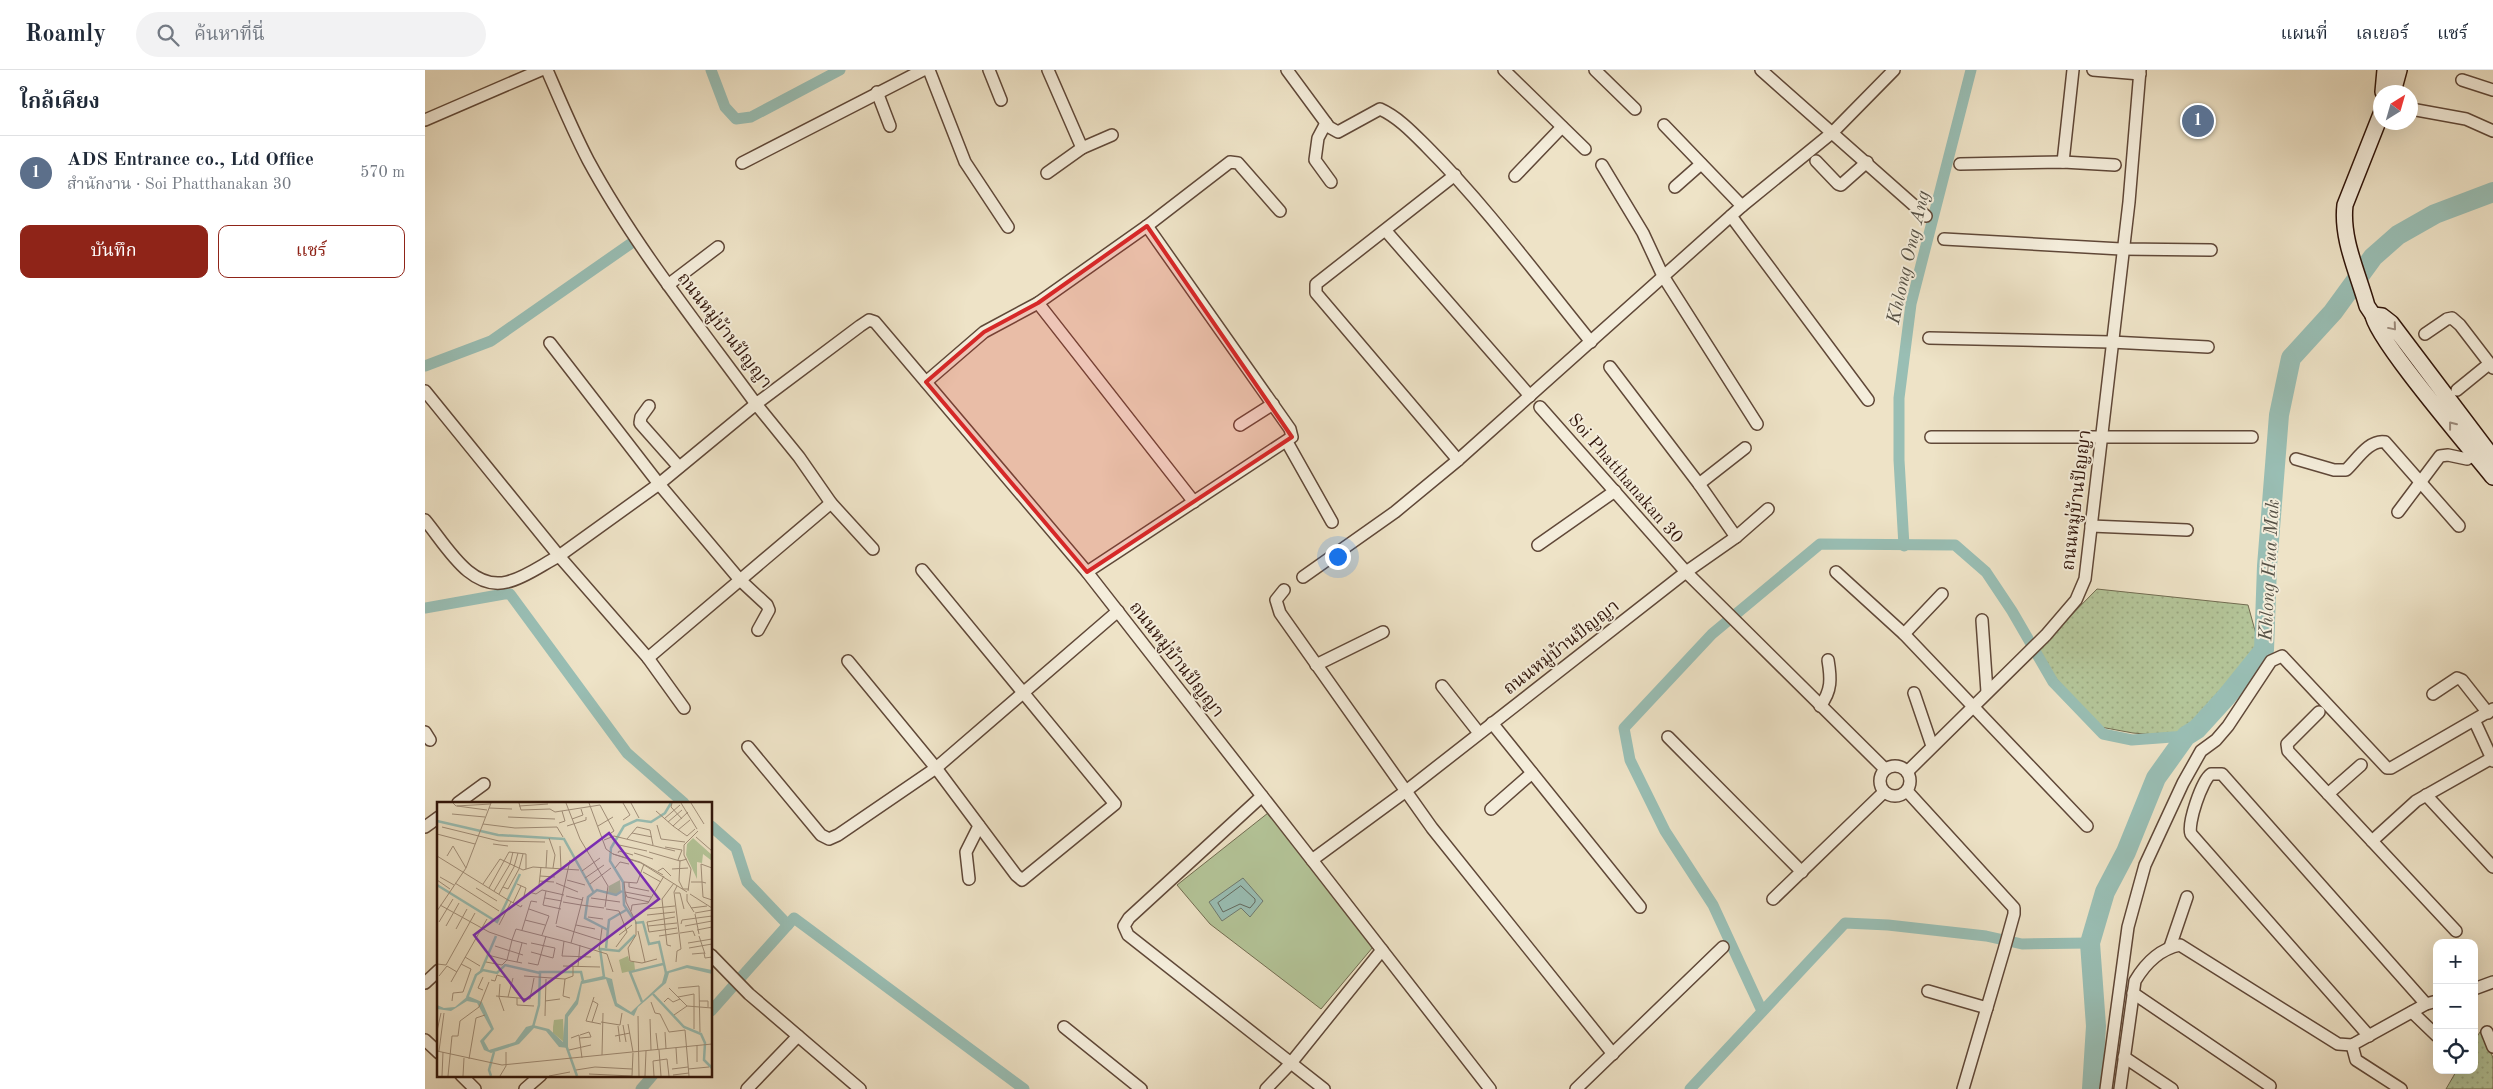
<!DOCTYPE html>
<html lang="th">
<head>
<meta charset="utf-8">
<style>
  body { margin:0; font-family:"Old Standard TT","Noto Serif Thai",serif; background:#f2f2f3; color:#1f2937 }
  .controls { position:absolute; right:15px; bottom:15px; display:grid; overflow:hidden; border-radius:10px; box-shadow:0 5px 20px #0002 }
  .controls button { width:45px; height:45px; display:grid; place-items:center; padding:0; border:0; border-bottom:1px solid #e0e1e3; background:#fff; color:#1f2937; font:25px sans-serif }
  .compass { position:absolute; left:1948px; top:15px; width:45px; height:45px; border-radius:50%; background:#fff; box-shadow:0 5px 20px #0002; rotate:37deg }
  .you { position:absolute; left:912px; top:486px; width:18px; height:18px; margin:-12px; border:4px solid #fff; border-radius:50%; background:#1a73e8; box-shadow:0 0 0 8px #1a73e833 }
  .badge { display:grid; place-items:center; width:32px; height:32px; border-radius:50%; background:#8f2418; color:#fff; font-size:16px; font-weight:700 }
  .pin { position:absolute; translate:-50% -50%; border:2px solid #fff; box-shadow:0 1px 5px #0006 }
  .list { margin:0; padding:0; list-style:none }
  h2 { display:flex; justify-content:space-between; align-items:center; height:65px; margin:0; padding:0 20px; font-size:21px }
  h2 small { font-size:16px; font-weight:400; color:#747a83 }
  .list li { display:grid; grid-template-columns:32px 1fr auto; gap:15px; align-items:center; box-sizing:border-box; height:75px; padding:0 20px; border-top:1px solid #e0e1e3 }
  .list b { display:block; font-size:19px; white-space:nowrap }
  .list p { margin:0; font-size:16px; white-space:nowrap; color:#747a83 }
  .list em { font-size:16px; font-style:normal; color:#747a83 }
  .actions { display:flex; gap:10px; padding:15px 20px }
  .actions a { flex:1; padding:11px 0; border:1px solid #8f2418; border-radius:10px; text-align:center; font-size:18px; color:#8f2418 }
  .actions .main { background:#8f2418; color:#fff }
  .icon { flex:none; width:28px; height:28px; fill:none; stroke:currentColor; stroke-width:2; stroke-linecap:round; stroke-linejoin:round }
  .map { position:relative; flex:none; width:2068px; height:1019px; overflow:hidden }
  header { display:flex; align-items:center; gap:30px; box-sizing:border-box; height:70px; padding:0 25px; background:#fff; border-bottom:1px solid #e0e1e3 }
  header strong { font-size:24px }
  nav { display:flex; gap:28px; margin-inline-start:auto; font-size:18px }
  .search { width:350px; height:45px; background:#f2f2f3; display:flex; align-items:center; gap:12px; box-sizing:border-box; padding:0 18px; border-radius:28px; color:#747a83; font-size:19px }
  main { display:flex }
  aside { flex:1; background:#fff }
  .map>svg:first-child { display:block }
</style>
</head>
<body>
<header>
<strong>Roamly</strong>
<div class="search"><svg class="icon" aria-label="search" viewBox="0 0 24 24"><circle cx="10" cy="10" r="6"/><path d="M15 15l6 6"/></svg>ค้นหาที่นี่</div>
<nav><a>แผนที่</a><a>เลเยอร์</a><a>แชร์</a></nav>
</header>
<main>
<aside>
<h2>ใกล้เคียง<small></small></h2>
<ul class="list">
<li><span class="badge" style="background:#5c6f8a">1</span><div><b>ADS Entrance co., Ltd Office</b><p>สำนักงาน · Soi Phatthanakan 30</p></div><em>570 m</em></li>
</ul>
<div class="actions"><a class="main">บันทึก</a><a>แชร์</a></div>
</aside>
<div class="map">
<svg width="2068" height="1019" viewBox="0 0 2068 1019">
  <defs>
    <pattern id="grass-dots" width="8" height="8" patternUnits="userSpaceOnUse" patternTransform="scale(1.25)"><rect width="8" height="8" fill="#b4c599"/><path d="M2 2h.1M6 6h.1" fill="none" stroke="#9ba882" stroke-width="1.8" stroke-linecap="round"/></pattern>
  </defs>
  <rect width="100%" height="100%" fill="#eee3c7"/>
  <filter id="stains"><feTurbulence type="fractalNoise" baseFrequency=".004" numOctaves="4"/><feColorMatrix values="0 0 0 0 .2 0 0 0 0 .09 0 0 0 0 .02 0 0 0 .5 -.17"/></filter>
  <radialGradient id="worn" r=".72"><stop offset=".6" stop-color="#630" stop-opacity="0"/><stop offset="1" stop-color="#630" stop-opacity=".3"/></radialGradient>
  <g fill="url(#grass-dots)" stroke="#726c51">
    <polygon points="1672,519 1823,535 1834,575 1802,626 1754,667 1708,663 1670,656 1610,582"/>
    <polygon points="2057,959 2068,988 2068,1019 2021,1019 2032,1000 2049,1000 2049,971"/>
  </g>
  <polygon fill="#b4c599" stroke="#726c51" points="843,743 948,877 896,939 785,854 752,815"/>
  <polygon fill="#99beb4" stroke="#6f7a70" points="818,808 838,831 825,847 816,838 797,851 784,832"/>
  <g fill="none" stroke-linecap="round" stroke-linejoin="round">
    <polygon stroke="#64695e" stroke-width="1" points="816,816 830,829 830,832 825,838 815,834 798,842 793,833"/>
    <g stroke="#99beb4" stroke-width="11">
      <polyline points="286,0 300,37 311,49 326,47 415,0"/>
      <polyline points="0,296 66,271 208,172"/>
      <polyline points="1479,476 1474,390 1474,328 1486,234 1546,0"/>
      <polyline points="0,538 79,524 85,524 202,683 259,733"/>
      <polyline points="286,756 311,778 322,812 363,855"/>
      <polyline points="286,941 369,848 599,1019"/>
      <polyline points="1337,941 1288,835 1240,761 1205,690 1199,658 1287,564 1395,474 1530,475 1561,502 1587,541 1628,612 1678,664 1707,670 1761,666"/>
      <polyline points="216,1019 228,1005"/>
      <polyline points="1265,1019 1420,853 1463,855 1561,866 1597,874 1665,873"/>
    </g>
    <polyline stroke="#99beb4" stroke-width="20" points="1667,1019 1671,956 1665,873 1680,822 1701,782 1731,708 1761,666 1772,659 1802,626 1839,580 1842,496 1854,345 1866,288 1908,242 1948,187 1973,165 2010,144 2068,122"/>
    <g stroke="#604838" stroke-width="14">
      <g id="street">
        <path d="M122,0C135,30 148,61 163,90C209,175 274,256 331,334L435,256L444,250L450,252L662,502L887,790L981,721L1261,502L1460,699"/>
        <polyline points="504,0 540,92 583,157"/>
        <polyline points="564,0 576,30"/>
        <polyline points="623,0 657,78 687,65"/>
        <path d="M862,0L904,57L913,62L955,39C973,47 988,63 1002,77C1062,137 1113,207 1166,272"/>
        <polyline points="1079,0 1160,79"/>
        <polyline points="1170,0 1210,39"/>
        <polyline points="1336,0 1501,146"/>
        <polyline points="1668,0 1715,4"/>
        <polyline points="2037,10 2068,20"/>
        <polyline points="452,22 465,56"/>
        <polyline points="1986,39 2041,49 2068,61"/>
        <polyline points="0,50 116,0"/>
        <polyline points="901,53 893,68 890,90 906,112"/>
        <polyline points="1239,55 1317,136"/>
        <polyline points="1391,91 1413,114 1416,115 1442,92"/>
        <polyline points="1638,92 1648,0"/>
        <polyline points="317,93 498,0"/>
        <polyline points="1535,94 1638,92 1690,95"/>
        <polyline points="1177,95 1218,163 1238,206 1332,354"/>
        <polyline points="622,103 657,78"/>
        <polyline points="1030,105 891,214 891,223 1033,390"/>
        <polyline points="1090,106 1137,57"/>
        <polyline points="1250,117 1276,94"/>
        <polyline points="1306,146 1443,330"/>
        <polyline points="961,161 1105,326"/>
        <polyline points="1519,169 1696,179 1786,180"/>
        <polyline points="243,215 293,177"/>
        <polyline points="613,233 769,432"/>
        <polyline points="2000,264 2022,249 2027,248 2035,255 2068,298"/>
        <polyline points="1504,268 1686,272 1783,277"/>
        <polyline points="125,273 234,414 315,510 342,535 344,540 333,560"/>
        <polyline points="1185,297 1274,414 1311,467"/>
        <polyline points="501,312 559,262 613,233 722,156 805,92 813,93 855,141"/>
        <polyline points="2032,320 2064,294"/>
        <polyline points="0,321 134,486 234,414 331,334 374,387 406,433 448,479"/>
        <polyline points="224,336 216,347 215,353 254,397"/>
        <polyline points="1115,337 1261,502 1311,467 1343,439"/>
        <polyline points="815,355 848,334"/>
        <polyline points="1506,367 1827,367"/>
        <polyline points="862,372 907,452"/>
        <path d="M1871,389L1909,400H1921C1931,391 1944,369 1960,372L2034,456"/>
        <polyline points="1274,414 1320,378"/>
        <polyline points="1973,442 2015,386 2023,385 2042,389 2050,384"/>
        <path d="M0,450C21,475 45,521 82,512C100,508 118,494 134,486L223,588L259,638"/>
        <polyline points="1666,456 1762,460"/>
        <polyline points="1113,475 1190,421"/>
        <polyline points="662,502 867,367 865,359 722,156"/>
        <polyline points="1411,502 1479,564 1662,756"/>
        <polyline points="878,507 970,442 1033,390 1317,136 1408,62 1469,0"/>
        <polyline points="859,520 851,530 855,543 1007,758 1188,984"/>
        <polyline points="1557,550 1562,622"/>
        <polyline points="1479,564 1517,524"/>
        <polyline points="223,588 406,433"/>
        <polyline points="423,591 511,698 591,805 597,810 690,734 497,500"/>
        <polyline points="891,595 958,562"/>
        <polyline points="1017,616 1054,663"/>
        <polyline points="1489,623 1507,676"/>
        <polyline points="2008,624 2032,608 2037,610 2063,643"/>
        <path d="M1395,636C1407,621 1406,608 1403,590"/>
        <polyline points="1894,642 1862,674 1863,681 2031,861"/>
        <polyline points="2050,652 2068,691"/>
        <polyline points="1067,653 1215,837"/>
        <polyline points="0,662 5,670"/>
        <polyline points="1243,667 1377,802"/>
        <polyline points="323,677 396,765 404,769 413,765 511,698 693,541"/>
        <circle cx="1470" cy="711" r="15"/>
        <polyline points="1482,702 1621,565 1651,530 1660,509 1704,132 1715,0"/>
        <polyline points="1482,721 1589,838 1589,844 1579,880 1538,1019"/>
        <polyline points="1903,724 1936,695"/>
        <polyline points="2001,725 2068,797"/>
        <polyline points="837,726 704,848 699,856 703,865 899,1019"/>
        <polyline points="33,733 59,714"/>
        <polyline points="1066,739 1107,703"/>
        <polyline points="0,757 14,747"/>
        <polyline points="1947,771 1991,731 2067,688"/>
        <polyline points="887,790 1065,1019"/>
        <polyline points="544,809 541,782 554,756"/>
        <polyline points="1348,829 1459,722"/>
        <polyline points="1745,877 1762,827"/>
        <polyline points="286,885 324,924 435,1019"/>
        <polyline points="0,913 14,900"/>
        <polyline points="2049,919 2068,912"/>
        <polyline points="1503,921 1562,938"/>
        <polyline points="1708,923 1845,1016"/>
        <polyline points="1987,942 2012,966"/>
        <polyline points="639,957 716,1019"/>
        <polyline points="2062,962 2068,977"/>
        <path d="M1944,966L1766,764C1762,754 1777,710 1786,704H1797L2001,934"/>
        <polyline points="0,970 14,983"/>
        <polyline points="1927,975 1931,990 1976,1019"/>
        <polyline points="1699,987 1747,1019"/>
        <polyline points="36,1005 50,1019"/>
        <polyline points="100,1019 116,1005"/>
        <polyline points="322,1019 373,966"/>
        <polyline points="841,1019 866,993 957,880"/>
        <polyline points="1151,1019 1298,877"/>
        <polyline points="1681,1019 1703,857 1720,795 1758,713 1776,681 1791,670 1803,656 1846,591 1857,586 1962,698 1966,698 2068,639"/>
        <path d="M1695,1019L1710,911C1720,894 1735,879 1755,875L1913,974L1927,975L2001,934L2012,931"/>
      </g>
    </g>
    <g stroke="#301409" stroke-width="18">
      <g id="secondary">
        <polyline points="1958,22 1960,0"/>
        <polyline points="1968,22 1974,0"/>
        <path d="M1948,245L1942,236C1933,203 1916,169 1920,135L1956,44"/>
        <path d="M2068,388L1966,253L1957,246L1948,245C1948,265 2049,383 2068,407"/>
      </g>
    </g>
    <use href="#street" stroke="#f4eddb" stroke-width="11"/>
    <use href="#secondary" stroke="#f4eddb" stroke-width="15"/>
  </g>
  <defs><path id="oneway-chevron" d="M-2-3.5L2.5 0L-2 3.5" fill="none" stroke-width="1.6" stroke-linecap="round" stroke-linejoin="round" transform="scale(1.25)"/></defs>
  <g stroke="#9c8b7c">
    <use href="#oneway-chevron" transform="translate(1968 257) rotate(50)"/>
    <use href="#oneway-chevron" transform="translate(2027 355) rotate(-128)"/>
  </g>
  <path fill="#d62828" fill-opacity="0.2" stroke="#d62828" stroke-width="4" stroke-linejoin="round" d="M722,156L867,367L662,502L501,312L559,262L613,233Z"/>
  <g text-anchor="middle" stroke-width="4" stroke-linejoin="round" paint-order="stroke">
    <g font-size="18" fill="#301409" stroke="#f4eddb">
      <text transform="translate(300 260) rotate(52)" y="6">ถนนหมู่บ้านปัญญา</text>
      <text transform="translate(1201 408) rotate(49)" y="6">Soi Phatthanakan 30</text>
      <text transform="translate(1651 430) rotate(-83)" y="6">ถนนหมู่บ้านปัญญา</text>
      <text transform="translate(1136 577) rotate(-38)" y="6">ถนนหมู่บ้านปัญญา</text>
      <text transform="translate(752 589) rotate(52)" y="6">ถนนหมู่บ้านปัญญา</text>
    </g>
    <g font-size="19" font-style="italic" fill="#555045" stroke="#f4eddb">
      <text transform="translate(1482 187) rotate(-77)" y="7">Khlong Ong Ang</text>
      <text transform="translate(1843 500) rotate(-87)" y="7">Khlong Hua Mak</text>
    </g>
  </g>
  <g transform="translate(12 732)">
    <rect width="275" height="275" fill="#eee3c7"/>
    <path d="M256,36L275,53V59L266,52L265,61L260,60V77L249,53L250,42ZM183,78L184,90L178,93L171,91L172,84Z" fill="#b4c599"/>
    <path d="M126,217L127,238V240L116,231V225L117,218Z" fill="#b4c599"/>
    <path d="M191,154L193,160L197,159L198,168L185,171L182,158Z" fill="#b4c599"/>
    <path d="M250,163L275,168V172L250,166L232,171L229,181L201,205L197,214L178,204L169,177L145,182L141,202L131,215V246L122,245L109,229L97,226L82,242L54,251L47,248L43,239L54,227L40,201L30,199L14,209L0,207V203L7,206L18,205L31,194L45,200L57,227L47,239L52,248L78,240L89,225L96,223L112,227L126,240L128,213L139,198L144,179L166,174L175,177L180,201L194,210L225,181L228,170Z" fill="#99beb4"/>
    <path fill="none" stroke="#99beb4" stroke-width="2.5" d="M0,19L61,33L127,37L157,91M0,83L60,120L83,72M197,118L187,103L186,80L173,59L174,46L187,24L200,18L214,20L228,11L234,1M198,121L206,120L212,142L222,140L229,171M171,128L148,116L151,95L160,88L179,93L185,89M169,146L172,118L189,108M44,169L59,134M167,175L163,147L182,149L198,133M216,192L247,225L264,232L268,241L267,258L275,266M30,196L39,173L46,168L60,171L68,163L103,171M205,200L193,170L226,162M96,225L102,203L103,170H144L146,179M129,243L140,274M54,274L52,268L57,250"/>
    <path fill="none" stroke="#a2907b" stroke-width="1" d="M16,1L19,4L54,2M82,1L84,8L113,7L118,10L163,3L177,29L171,33M129,1L143,37L171,84L168,105M152,1L169,47L176,52M194,1L202,16M235,1L234,5L245,17M244,1L260,27M254,1L267,22M20,4L50,8M82,4L111,2M52,6L75,7M219,9L236,24M251,10L236,24L250,34L258,27M15,12L48,15M71,15L118,17M135,17L146,13L144,7M227,17L243,3M186,18L193,13L186,1M231,20L245,8M122,21L128,19L125,9M46,22L78,26L120,25L126,35M220,23L224,37L248,40M130,24L149,18V15M161,24L176,15M5,25L62,39L108,40M241,28L253,18M195,31L215,35M0,32L38,42M259,35L275,49M112,36L118,53L116,66M190,37L200,25L213,28L216,43M167,38L177,34L238,49M56,42L71,44M182,43L210,49M123,44L124,67M228,45L245,48L241,58M212,50L243,59L250,57M181,51L182,49L196,53M197,51L216,57M0,54L71,98L84,105L85,103M10,54L16,44L29,66M243,58L242,79L246,87H252M109,66L110,48M178,66L183,60L192,62M82,67L86,52M235,67L251,66M145,69L163,56M221,69L226,66L234,74M206,70L224,80M226,73L203,60L176,52L204,61L250,90M103,74L118,75M3,75L17,83M148,76L167,63M0,78L13,87M130,78L148,83M102,79L117,80M254,80H265L264,62L275,66M18,81L62,109M119,81L141,90M192,81V85L212,89M269,81L265,80L266,95L275,98M46,82L63,57L86,68L96,65L142,68M80,82L89,86L87,94M153,82L174,66M102,83L104,65M66,85L71,87L82,67M39,86L60,99M52,86L72,50L89,52V67M57,89L73,62L76,50M109,89L106,103L124,107M251,89L254,67L247,53V43L261,29M92,90L99,92L105,88L127,93M238,91H243L247,107M62,92L77,65L81,51M250,92V99L257,110M253,92L275,106M129,94L146,98M108,96L125,99M154,96L183,100M126,100L144,103L146,95M212,100L190,95L188,90L214,95M76,101L84,84M3,103L52,130L75,138L79,127L134,141L144,103L167,106M254,106L270,104M92,107L112,114L105,133M169,107L182,109L190,130L179,145M209,107L238,104M0,109L29,66L54,1M194,109L195,103L211,101L227,74M258,111L275,108M258,112L262,132M210,113L238,110M151,115L166,117M238,115L210,120L212,130L240,126M88,118L108,123M2,120L16,97M119,122L133,58M244,122L245,118L275,114M62,123L74,100M139,123L158,127M9,124L22,101M119,124L163,138M211,124L240,121M248,124L275,119M19,127L30,107M85,128L94,99L100,100M260,128L275,125M201,129L208,160M243,131L256,129L258,134M182,133L195,123M222,134L241,131M262,134L268,152M127,139L125,154L154,155M134,141L170,152L176,170M251,141L275,137M58,144L86,153M234,144L230,143L225,97L237,81M252,146L275,142M162,148L165,126M94,150L116,156L118,146L94,141M255,152L267,151L268,156L275,155M51,153L70,158L75,138L90,142M28,155L43,164M193,159L191,146L199,133V120L189,100L187,80L200,81L207,62M193,159L205,161L220,157M49,160L65,163L70,158L85,161M80,160L85,141M239,160L240,149L244,147L237,90L240,84M91,161L101,163L109,134M0,162L9,163L38,111M126,164L163,165M141,164L143,143M2,174L10,164L20,170M87,174L128,177L136,174V164M128,177L126,194L133,196M54,178L58,179L60,173L70,176M14,180L50,117M63,182L62,195L67,209M232,186L250,204L275,206M241,186L262,184L263,230M46,188L41,186L46,175M257,192V227M59,194L93,197L97,176M71,195L76,176M157,195L149,219L164,222M241,195L257,192M80,196V203L97,204M15,199L16,191L26,190L34,167L24,162M108,199L123,197M262,199H271V205M214,200L218,211L223,212L232,230L248,228L252,274M227,200L231,196L236,200L243,197M237,213L250,204M108,214L109,177M201,214L202,274M213,217L214,248M155,220L161,202L156,199M164,220L183,223L185,211M191,222L196,250M186,223L189,240M181,224L183,240M0,229L4,211M228,230L229,247M219,231L221,248M178,234L193,231M134,236L142,233L145,256M143,236L154,235L152,230L143,233M260,243V260M239,246L240,262M132,248L154,243M222,248L224,274M0,249L65,263L275,242M2,249L7,211M165,253L166,211M32,257L39,216L48,213M235,267L251,265M251,267L272,265M139,268L158,265L195,267M152,272L195,274M236,273L252,271M5,274L6,250M11,274L15,234H21L23,219L42,205L52,180M26,274L27,256M63,274L69,264V250M112,274L133,270M195,274L196,251M208,274L209,249M217,274L216,259L230,257L232,274"/>
    <path fill="#7b2cbf" fill-opacity="0.15" stroke="#7b2cbf" stroke-width="2.5" d="M172,31L222,97L87,199L37,133Z"/>
    <rect width="275" height="275" fill="none" stroke="#301409" stroke-width="2.5"/>
  </g>
  <rect width="100%" height="100%" filter="url(#stains)"/>
  <rect width="100%" height="100%" fill="url(#worn)"/>
</svg>
<div class="controls">
<button>+</button>
<button>−</button>
<button><svg class="icon" aria-label="locate" viewBox="0 0 24 24"><circle cx="12" cy="12" r="6"/><path d="M12 2v4M12 18v4M2 12h4M18 12h4"/></svg></button>
</div>
<svg class="compass" viewBox="-18 -18 36 36"><path d="M0-13l5 13h-10z" fill="#e53935"/><path d="M0 13l5-13h-10z" fill="#747a83"/></svg>
<div class="you"></div>
<div class="pin badge" style="left:1773px;top:51px;background:#5c6f8a">1</div>
</div>
</main>
</body>
</html>
